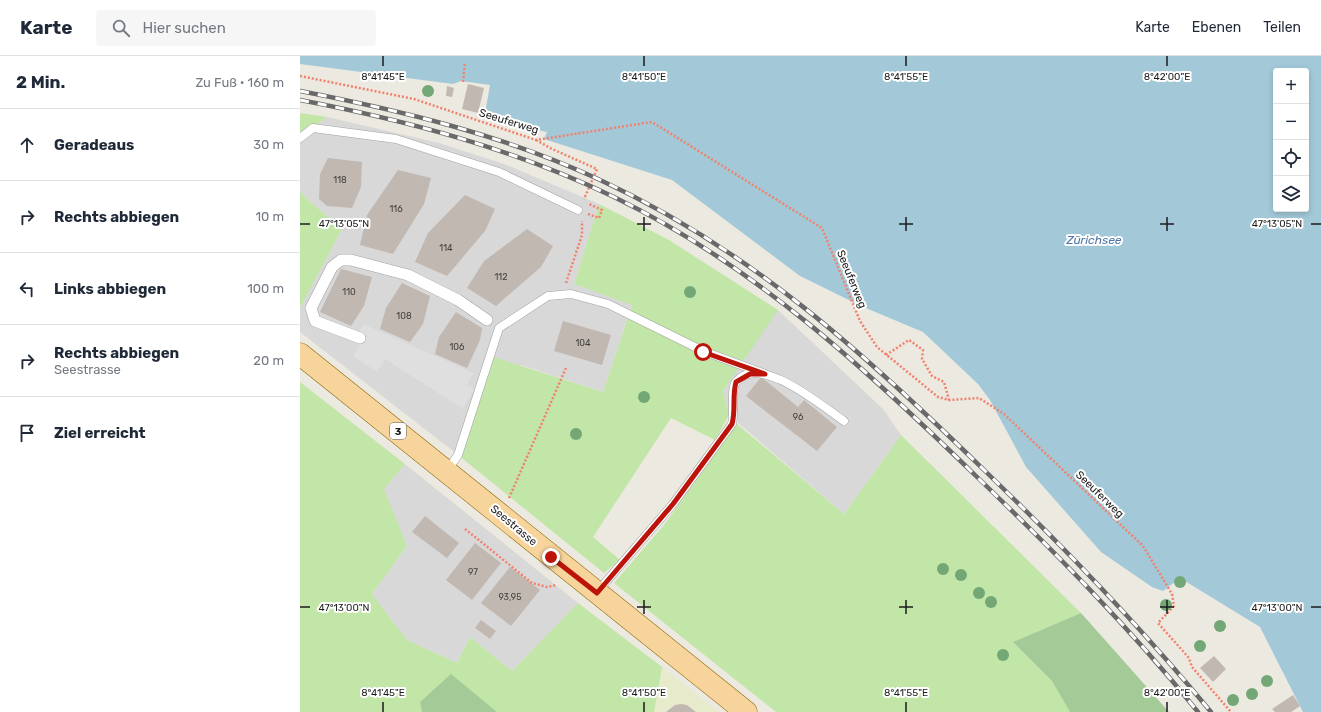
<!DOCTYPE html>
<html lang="de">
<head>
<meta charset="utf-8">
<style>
  body { margin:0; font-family:Rubik,sans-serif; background:#f6f6f7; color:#1f2937 }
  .controls { position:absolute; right:12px; top:12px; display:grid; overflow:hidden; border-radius:4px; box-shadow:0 2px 6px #0003 }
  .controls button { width:36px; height:36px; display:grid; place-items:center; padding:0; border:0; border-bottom:1px solid #e0e1e3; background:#fff; color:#1f2937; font:20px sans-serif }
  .stop { position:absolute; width:12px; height:12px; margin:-9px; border:3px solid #bc140a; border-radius:50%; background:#fff }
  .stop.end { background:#bc140a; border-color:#fff; box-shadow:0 1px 4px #0008 }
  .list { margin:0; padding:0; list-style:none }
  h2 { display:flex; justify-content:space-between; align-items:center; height:52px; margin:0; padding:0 16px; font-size:17px }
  h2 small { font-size:13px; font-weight:400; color:#747a83 }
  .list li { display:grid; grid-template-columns:26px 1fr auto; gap:12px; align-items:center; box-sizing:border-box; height:72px; padding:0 16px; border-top:1px solid #e0e1e3 }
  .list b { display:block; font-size:15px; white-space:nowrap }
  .list p { margin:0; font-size:13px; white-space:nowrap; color:#747a83 }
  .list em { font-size:13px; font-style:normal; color:#747a83 }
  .icon { flex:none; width:22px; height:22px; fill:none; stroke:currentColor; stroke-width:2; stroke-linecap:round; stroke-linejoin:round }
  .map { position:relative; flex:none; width:1021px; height:656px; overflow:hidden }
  header { display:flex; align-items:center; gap:24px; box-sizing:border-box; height:56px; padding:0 20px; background:#fff; border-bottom:1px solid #e0e1e3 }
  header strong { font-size:19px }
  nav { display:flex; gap:22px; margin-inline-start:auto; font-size:14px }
  .search { width:280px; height:36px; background:#f6f6f7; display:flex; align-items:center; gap:10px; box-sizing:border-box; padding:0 14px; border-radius:4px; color:#747a83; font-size:15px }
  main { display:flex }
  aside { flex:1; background:#fff }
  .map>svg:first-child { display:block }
</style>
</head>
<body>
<header>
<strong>Karte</strong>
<div class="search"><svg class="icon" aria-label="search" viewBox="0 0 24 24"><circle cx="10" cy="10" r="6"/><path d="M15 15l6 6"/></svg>Hier suchen</div>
<nav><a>Karte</a><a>Ebenen</a><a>Teilen</a></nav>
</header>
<main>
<aside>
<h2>2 Min.<small>Zu Fuß · 160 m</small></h2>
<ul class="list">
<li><svg class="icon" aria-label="ahead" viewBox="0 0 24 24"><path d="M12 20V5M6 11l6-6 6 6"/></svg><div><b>Geradeaus</b></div><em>30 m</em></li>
<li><svg class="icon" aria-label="right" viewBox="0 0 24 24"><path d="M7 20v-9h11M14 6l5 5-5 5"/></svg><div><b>Rechts abbiegen</b></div><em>10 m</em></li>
<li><svg class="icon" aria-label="left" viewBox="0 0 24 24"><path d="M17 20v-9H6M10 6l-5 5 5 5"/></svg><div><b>Links abbiegen</b></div><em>100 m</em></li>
<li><svg class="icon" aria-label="right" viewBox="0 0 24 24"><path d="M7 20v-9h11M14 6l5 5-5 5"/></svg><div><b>Rechts abbiegen</b><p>Seestrasse</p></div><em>20 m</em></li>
<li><svg class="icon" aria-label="arrive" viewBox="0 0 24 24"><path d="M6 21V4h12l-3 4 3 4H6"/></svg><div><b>Ziel erreicht</b></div></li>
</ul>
</aside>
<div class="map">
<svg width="1021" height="656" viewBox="0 0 1021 656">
  <rect width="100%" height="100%" fill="#ece9e1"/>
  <g fill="#d9d8d8">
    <polygon points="27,61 139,87 207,109 299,148 274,228 332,248 303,336 221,309 158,399 0,276 0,252 42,173 7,143 0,135 0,82"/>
    <polygon points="478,254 583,353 601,379 544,458 429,359 423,336 435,315"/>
    <polygon points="105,408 278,547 212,615 170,581 157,607 107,584 72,538 107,490 83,433"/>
  </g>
  <polygon fill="#e7ebcc" points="362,611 419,656 354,656"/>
  <g fill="#c2e5a8">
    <polygon points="0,57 27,61 0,82"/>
    <polygon points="0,135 7,143 42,173 0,252"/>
    <polygon points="299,148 369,184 478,254 423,335 429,359 415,384 371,362 293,481 320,504 304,517 158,399 190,300 303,336 332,249 274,228"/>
    <polygon points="0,326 105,408 84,433 107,490 72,538 107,584 157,607 170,581 212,615 278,547 362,611 354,656 197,656 151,619 120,646 122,656 0,656"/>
    <polygon points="437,368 544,458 601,379 781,557 713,586 752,625 770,656 476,656 314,527 364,469"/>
  </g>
  <g fill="#a3ca97">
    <polygon points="781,557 869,656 770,656 752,625 713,586"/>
    <polygon points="151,618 197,656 122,656 120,646"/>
  </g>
  <polygon fill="#dfdfdf" points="63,268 173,317 167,329 174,333 163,353 85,303 77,316 53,300 60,289 60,274"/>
  <path fill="#a3c9d8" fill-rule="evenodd" d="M0,0H1021V656H1003L960,571L880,522L863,535L852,531L801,496L726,411L690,344L678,328L623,276L561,250L500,220L372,124L244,83L247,76L184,63L190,29L161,25L153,28L0,8ZM976,15H1006V153H976Z"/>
  <g fill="#c0b8b1">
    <polygon points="168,28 184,32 178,57 162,53"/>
    <polygon points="147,30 154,32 152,41 146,40"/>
    <polygon points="28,102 62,106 61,131 52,152 27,150 19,143 20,118"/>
    <polygon points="98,114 131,122 124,148 93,198 60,189 67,159"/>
    <polygon points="165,139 195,153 185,175 147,220 115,206 128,177"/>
    <polygon points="227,173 253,190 241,211 196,250 167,232 184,205"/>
    <polygon points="41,213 72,221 64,250 51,270 20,256"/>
    <polygon points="102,227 130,240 123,268 110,286 80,273 86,252"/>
    <polygon points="156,256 182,272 180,284 167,312 135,298 139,281"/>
    <polygon points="263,265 311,279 302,309 254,295"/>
    <polygon points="461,321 498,351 504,344 537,371 517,395 446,340"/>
    <polygon points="125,460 159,487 147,502 112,476"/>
    <polygon points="175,487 201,507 172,544 146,524"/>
    <polygon points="210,511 240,534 211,570 181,547"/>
    <polygon points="181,564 196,575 190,583 175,572"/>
    <polygon points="914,600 926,613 913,626 900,612"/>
    <polygon points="993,639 1000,650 991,656 975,656 972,653"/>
    <polygon points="381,648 387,649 396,656 366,656 375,649"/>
  </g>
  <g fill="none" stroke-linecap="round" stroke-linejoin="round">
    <g stroke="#a2a2a2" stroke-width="9">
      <g id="service">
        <polyline points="0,82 13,72 96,83 199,116 278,154"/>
        <polyline points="147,415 158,399 199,272 248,240 271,238 308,248 403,295 465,318"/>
        <path d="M298,535L373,448L432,368C435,357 430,334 436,326C459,296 523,351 544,365"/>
      </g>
    </g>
    <g stroke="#a2a2a2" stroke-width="12">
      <polyline id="pedestrian" points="60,282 15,265 11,252 32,211 41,204 51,204 108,219 158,244 187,264"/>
    </g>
    <g stroke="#8b6707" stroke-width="23">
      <polyline id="primary" points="0,298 446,656"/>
    </g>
    <g stroke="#f2816c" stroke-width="2.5" stroke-dasharray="2 2" stroke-linecap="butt">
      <polyline points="0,20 114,43 236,84 352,66 522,172 560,265 577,291 638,341 649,344 679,342 704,358 843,490 872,538 874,550 858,567 889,602 892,611 931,656"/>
      <polyline points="163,26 165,6"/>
      <polyline points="236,84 252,93 297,113 284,143"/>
      <polyline points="288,158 299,162 302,154 289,148"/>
      <polyline points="266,227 282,179 282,165"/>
      <polyline points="586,299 609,284 623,294 622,303 632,320 644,326 649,344"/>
      <polyline points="209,442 266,312"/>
      <polyline points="165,473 232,527 247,531 257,529"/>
    </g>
    <use href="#service" stroke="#fff" stroke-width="8"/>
    <use href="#pedestrian" stroke="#fff" stroke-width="11"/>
    <use href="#primary" stroke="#f6d49b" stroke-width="22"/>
    <g stroke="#696969" stroke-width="4.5">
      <g id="rail">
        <path d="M0,35C103,55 203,79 298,123C450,193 564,297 682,412C762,489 840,570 911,656"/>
        <path d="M0,44C109,65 214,93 314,141C454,209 566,313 676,420C754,495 830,572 898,656"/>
      </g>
    </g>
    <use href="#rail" stroke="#fff" stroke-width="3" stroke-dasharray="9" stroke-linecap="butt"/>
  </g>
  <g fill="#73a876">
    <circle cx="128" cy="35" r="6"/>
    <circle cx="390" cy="236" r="6"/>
    <circle cx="344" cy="341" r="6"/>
    <circle cx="276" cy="378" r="6"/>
    <circle cx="643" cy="513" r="6"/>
    <circle cx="661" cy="519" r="6"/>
    <circle cx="880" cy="526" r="6"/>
    <circle cx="679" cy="537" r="6"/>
    <circle cx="691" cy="546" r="6"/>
    <circle cx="866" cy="549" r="6"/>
    <circle cx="920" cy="570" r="6"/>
    <circle cx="900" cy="590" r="6"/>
    <circle cx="703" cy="599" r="6"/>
    <circle cx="967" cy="625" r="6"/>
    <circle cx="952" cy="638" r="6"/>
    <circle cx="933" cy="644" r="6"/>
  </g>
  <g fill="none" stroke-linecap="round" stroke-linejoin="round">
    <path stroke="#bc140a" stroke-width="5" d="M251,501L297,537L373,448L432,368C436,354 432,340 436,326L450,318H465L403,296"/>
  </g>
  <path fill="none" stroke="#1b1b1b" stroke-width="1.5" d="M83,0V10M344,0V10M606,0V10M867,0V10M344,161V175M606,161V175M867,161V175M0,168H10M337,168H351M599,168H613M860,168H874M1011,168H1021M344,544V558M606,544V558M867,544V558M0,551H10M337,551H351M599,551H613M860,551H874M1011,551H1021M83,646V656M344,646V656M606,646V656M867,646V656"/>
  <g text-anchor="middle" stroke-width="4" stroke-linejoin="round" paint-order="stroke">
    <g font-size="9" fill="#444240">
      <text x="40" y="127">118</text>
      <text x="96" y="156">116</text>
      <text x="146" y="195">114</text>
      <text x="201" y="224">112</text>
      <text x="49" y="239">110</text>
      <text x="104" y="263">108</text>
      <text x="283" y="290">104</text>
      <text x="157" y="294">106</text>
      <text x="498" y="364">96</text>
      <text x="173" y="519">97</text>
      <text x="210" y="544">93,95</text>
    </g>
    <rect fill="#fff" stroke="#5f5f5f" stroke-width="1" x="90" y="367" width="16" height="16" rx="3"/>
    <g font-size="10" font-weight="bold" fill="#1b1b1b">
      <text x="98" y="379">3</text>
    </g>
    <g font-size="11" fill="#1b1b1b" stroke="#fff">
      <text transform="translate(209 65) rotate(17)" y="4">Seeuferweg</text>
      <text transform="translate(552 223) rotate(68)" y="4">Seeuferweg</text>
      <text transform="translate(800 438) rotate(44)" y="4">Seeuferweg</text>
      <text transform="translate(214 469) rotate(40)" y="4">Seestrasse</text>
    </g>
    <g font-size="12" font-style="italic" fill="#4d74a5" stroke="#fff">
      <text x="794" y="188">Zürichsee</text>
    </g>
  </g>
  <g font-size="10" text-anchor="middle" fill="#1b1b1b" stroke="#fff" stroke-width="4" stroke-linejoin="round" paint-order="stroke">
    <text x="83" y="24">8°41'45"E</text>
    <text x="344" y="24">8°41'50"E</text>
    <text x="606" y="24">8°41'55"E</text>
    <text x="867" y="24">8°42'00"E</text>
    <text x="44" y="171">47°13'05"N</text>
    <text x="977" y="171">47°13'05"N</text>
    <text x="44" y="555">47°13'00"N</text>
    <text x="977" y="555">47°13'00"N</text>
    <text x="83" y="640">8°41'45"E</text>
    <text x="344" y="640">8°41'50"E</text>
    <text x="606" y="640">8°41'55"E</text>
    <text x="867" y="640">8°42'00"E</text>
  </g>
</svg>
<div class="controls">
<button>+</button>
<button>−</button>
<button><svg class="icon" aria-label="locate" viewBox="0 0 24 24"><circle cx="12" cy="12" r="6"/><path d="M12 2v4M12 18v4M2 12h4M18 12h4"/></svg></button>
<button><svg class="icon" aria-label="layers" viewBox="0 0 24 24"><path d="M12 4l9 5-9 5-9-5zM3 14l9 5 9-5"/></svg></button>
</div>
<div class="stop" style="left:403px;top:296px"></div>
<div class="stop end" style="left:251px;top:501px"></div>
</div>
</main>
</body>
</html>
